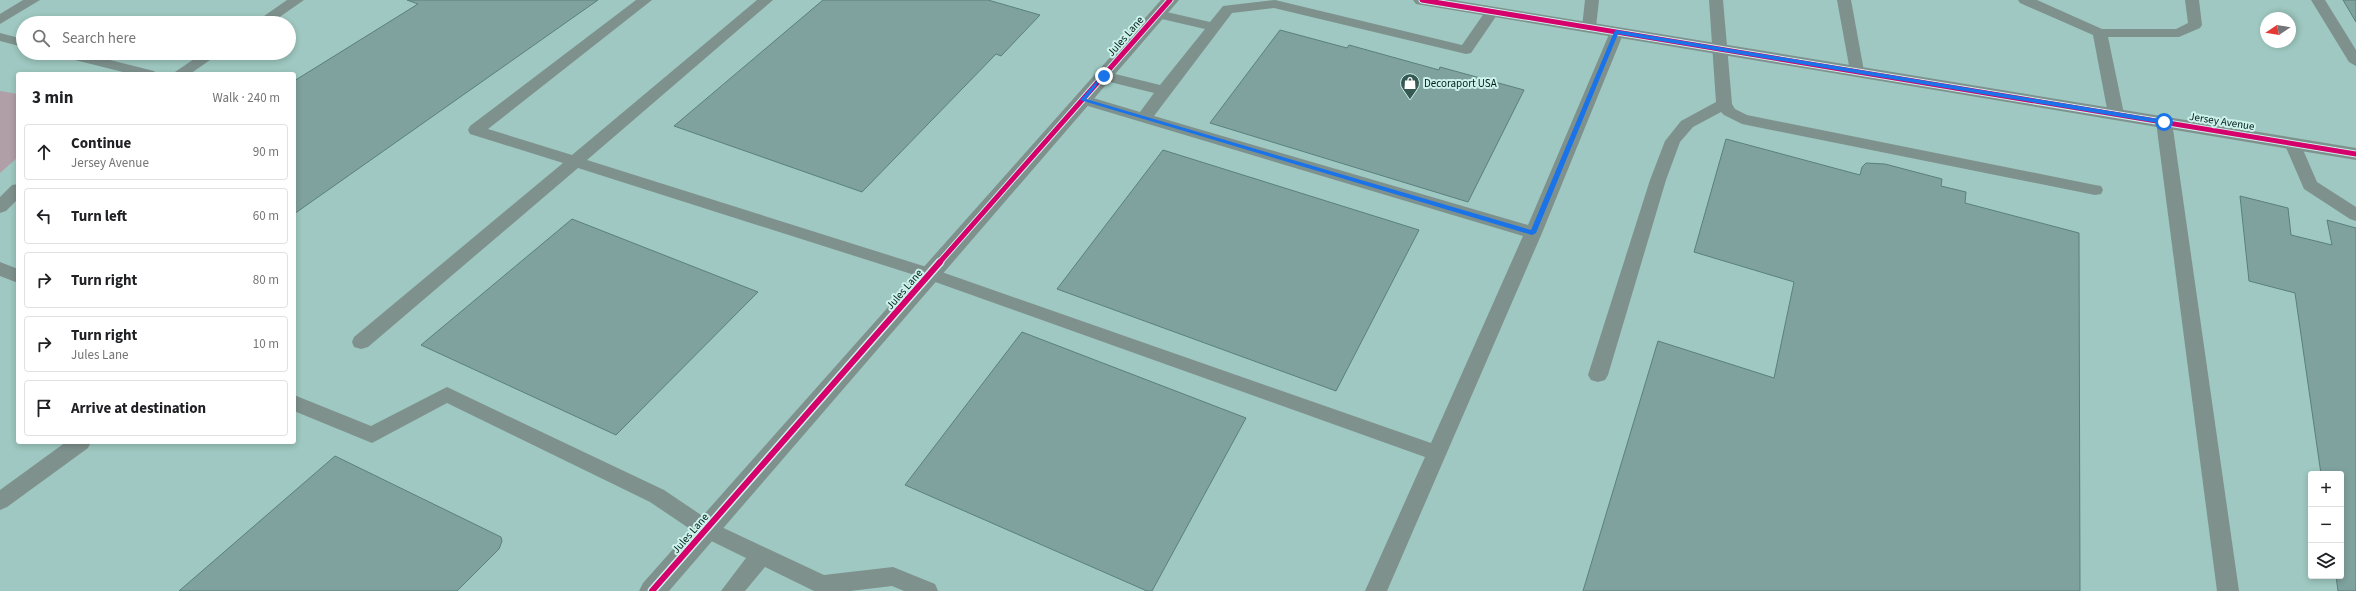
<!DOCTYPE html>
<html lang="en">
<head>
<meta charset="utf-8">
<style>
  body { margin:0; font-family:"Source Sans 3",sans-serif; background:#f2f2f2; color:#202124 }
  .controls { position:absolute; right:12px; bottom:12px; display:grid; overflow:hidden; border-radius:4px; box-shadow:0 2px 6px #0003 }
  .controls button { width:36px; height:36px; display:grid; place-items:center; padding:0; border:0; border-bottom:1px solid #e0e0e0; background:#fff; color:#202124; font:20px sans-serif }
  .compass { position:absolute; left:2260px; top:12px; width:36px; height:36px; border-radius:50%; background:#fff; box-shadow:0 2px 6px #0003; rotate:258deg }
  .stop { position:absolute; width:12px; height:12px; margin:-9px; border:3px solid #1a73e8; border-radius:50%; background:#fff }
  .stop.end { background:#1a73e8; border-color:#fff; box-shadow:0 1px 4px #0008 }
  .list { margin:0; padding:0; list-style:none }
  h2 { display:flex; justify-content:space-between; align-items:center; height:52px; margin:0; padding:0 16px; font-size:17px }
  h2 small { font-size:13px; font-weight:400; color:#757577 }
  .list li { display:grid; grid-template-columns:26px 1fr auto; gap:12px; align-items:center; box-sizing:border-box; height:56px; margin:0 8px 8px; padding:0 8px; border:1px solid #e0e0e0; border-radius:4px }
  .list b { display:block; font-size:15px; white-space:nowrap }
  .list p { margin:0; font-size:13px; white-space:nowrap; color:#757577 }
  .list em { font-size:13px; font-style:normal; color:#757577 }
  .icon { flex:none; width:22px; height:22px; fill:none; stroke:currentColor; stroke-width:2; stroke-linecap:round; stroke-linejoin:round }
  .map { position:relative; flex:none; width:2356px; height:591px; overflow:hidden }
  .search { position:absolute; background:#fff; box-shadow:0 2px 6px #0003; left:16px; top:16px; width:280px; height:44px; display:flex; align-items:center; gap:10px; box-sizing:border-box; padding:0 14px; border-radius:22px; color:#757577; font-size:15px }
  .panel { position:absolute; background:#fff; box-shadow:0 2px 6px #0003; left:16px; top:72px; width:280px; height:372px; border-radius:4px }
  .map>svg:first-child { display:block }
</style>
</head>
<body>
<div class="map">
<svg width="2356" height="591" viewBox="0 0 2356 591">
  <rect width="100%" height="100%" fill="#9ec8c1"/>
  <polygon fill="#b09fa6" points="0,91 18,94 18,157 0,173"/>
  <g fill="#7fa29f" stroke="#5a807e">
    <polygon points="407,0 598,0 294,214 294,81 418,4"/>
    <polygon points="823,0 988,0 1040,15 1001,56 996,54 862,192 674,126"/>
    <polygon points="2343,0 2356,0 2356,22"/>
    <polygon points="1280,30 1347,48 1349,45 1439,70 1440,67 1524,90 1468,202 1210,123"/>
    <polygon points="1726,139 1860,175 1862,167 1866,163 1885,164 1942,179 1941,186 1966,192 1965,203 2079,233 2080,591 1583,591 1658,341 1774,378 1794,282 1694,252"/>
    <polygon points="1163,150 1419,230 1336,391 1057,289"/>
    <polygon points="2240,196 2288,208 2291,235 2332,245 2327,220 2356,228 2356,591 2338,591 2336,576 2341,576 2341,474 2321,474 2295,293 2249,281"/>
    <polygon points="572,219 758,292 616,435 421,345"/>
    <polygon points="1022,332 1246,418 1152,591 1147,591 905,485"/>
    <polygon points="335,456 501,537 502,541 499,549 457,591 179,591"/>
  </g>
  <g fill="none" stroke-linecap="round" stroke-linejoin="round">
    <g fill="#7e918d" fill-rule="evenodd">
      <polygon points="23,0 40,0 0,24 0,14"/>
      <polygon points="287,0 304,0 271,23 254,23"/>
      <polygon points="636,0 652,0 488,129 572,155 757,0 773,0 587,160 936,270 1431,443 1523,236 1078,103 1075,100 1078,97 1083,95 1140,112 1154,93 1098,79 1095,76 1103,71 1160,85 1205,29 1153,17 1151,14 1153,11 1158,10 1210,22 1223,6 1275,0 1462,45 1487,9 1497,9 1499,12 1471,53 1466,54 1274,8 1232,13 1154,116 1528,225 1610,32 1617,28 1624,32 1542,233 1387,591 1365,591 1425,457 924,278 578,168 368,347 361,349 354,347 352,342 354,337 563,163 470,134 468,130 470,126"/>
      <polygon points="1585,0 1599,0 1596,27 1589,31 1582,27"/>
      <polygon points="1709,0 1723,0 1732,104 1735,109 1747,115 2095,185 2101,186 2103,190 2101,194 2095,195 1742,124 1724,115 1721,112 1693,127 1680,142 1666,180 1608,375 1605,380 1598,382 1591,380 1588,375 1650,180 1665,141 1681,121 1716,102"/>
      <polygon points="1837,0 1851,0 1864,71 1862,74 1857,75 1850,71"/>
      <polygon points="2018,0 2037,0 2102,29 2176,29 2188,23 2185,0 2199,0 2202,25 2200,28 2179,37 2108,37 2124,114 2122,117 2110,117 2108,114 2093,35 2020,3"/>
      <polygon points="2311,0 2325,0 2356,50 2356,66 2349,62"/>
      <polygon points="0,33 23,39 23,47 0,41"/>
      <polygon points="57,53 82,53 154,71 157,74 131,74 59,56"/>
      <polygon points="203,53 220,53 190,74 172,74"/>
      <polygon points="2164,117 2170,119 2172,122 2239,591 2217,591 2156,122 2158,119"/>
      <polygon points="2292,138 2298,139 2300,143 2317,182 2356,207 2356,221 2350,219 2304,189 2284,143 2286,139"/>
      <polygon points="18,184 18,199 6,211 0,213 0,197 12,185"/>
      <polygon points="0,262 18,269 18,283 0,276"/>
      <polygon points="447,387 664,490 713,523 824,575 893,567 935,584 938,591 904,591 892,586 850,591 814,591 765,567 745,591 721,591 746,558 699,535 650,502 447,403 372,443 294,411 294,395 371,426"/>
      <polygon points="66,442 91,442 88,448 7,507 0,510 0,490"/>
    </g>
    <polygon fill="#7e918d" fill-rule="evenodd" points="1161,0 1179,0 669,591 639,591 643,583"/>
    <polygon fill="#7e918d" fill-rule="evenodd" points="1413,0 1453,0 2356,148 2356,160 1422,5 1416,4"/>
    <g stroke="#cdf2eb" stroke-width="7">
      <g id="cycleway-far1">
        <polyline points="1422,0 2356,154"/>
        <polyline points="939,263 1170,0"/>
      </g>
    </g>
    <g stroke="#cdf2eb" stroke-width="9">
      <polyline id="cycleway" points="652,591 940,262"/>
    </g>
    <use href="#cycleway-far1" stroke="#d6006c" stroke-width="5"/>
    <use href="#cycleway" stroke="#d6006c" stroke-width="6"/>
  </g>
  <polygon fill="#1a73e8" points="1616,30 2164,120 2167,122 2164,124 1618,34 1536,233 1532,235 1080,100 1102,75 1105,75 1086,99 1531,230 1614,32"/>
  <defs>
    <g id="shop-pin" transform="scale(1)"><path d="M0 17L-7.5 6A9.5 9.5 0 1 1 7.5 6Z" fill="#375954" stroke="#cdf2eb"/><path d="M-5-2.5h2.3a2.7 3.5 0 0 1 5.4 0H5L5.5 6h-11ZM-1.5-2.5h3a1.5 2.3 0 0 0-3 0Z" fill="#fff"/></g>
  </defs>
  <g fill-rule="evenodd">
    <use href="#shop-pin" x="1410" y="83"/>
  </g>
  <g text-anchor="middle" stroke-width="4" stroke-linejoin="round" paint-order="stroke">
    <g font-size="11" fill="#001d19" stroke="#cdf2eb">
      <text transform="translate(1125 36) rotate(-49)" y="4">Jules Lane</text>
      <text transform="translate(2222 121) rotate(9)" y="4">Jersey Avenue</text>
      <text transform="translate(904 289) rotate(-49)" y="4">Jules Lane</text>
      <text transform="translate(690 533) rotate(-49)" y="4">Jules Lane</text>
    </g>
    <g font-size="11" fill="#001d19" stroke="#cdf2eb" text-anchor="start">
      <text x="1424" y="87">Decoraport USA</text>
    </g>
  </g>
</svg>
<div class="controls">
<button>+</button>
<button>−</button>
<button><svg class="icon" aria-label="layers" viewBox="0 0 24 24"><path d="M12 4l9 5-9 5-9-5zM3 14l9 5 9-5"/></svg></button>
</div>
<svg class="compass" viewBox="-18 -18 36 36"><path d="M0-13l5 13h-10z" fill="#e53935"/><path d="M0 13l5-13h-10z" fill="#757577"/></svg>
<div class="stop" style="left:2164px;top:122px"></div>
<div class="stop end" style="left:1104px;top:76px"></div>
<div class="search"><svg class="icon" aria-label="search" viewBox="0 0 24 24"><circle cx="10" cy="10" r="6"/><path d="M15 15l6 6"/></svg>Search here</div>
<section class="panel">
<h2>3 min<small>Walk · 240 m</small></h2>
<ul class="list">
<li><svg class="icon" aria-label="ahead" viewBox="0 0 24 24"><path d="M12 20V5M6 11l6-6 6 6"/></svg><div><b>Continue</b><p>Jersey Avenue</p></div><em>90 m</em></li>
<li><svg class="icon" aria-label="left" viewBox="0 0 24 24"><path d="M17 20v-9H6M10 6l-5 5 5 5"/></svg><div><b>Turn left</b></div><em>60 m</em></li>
<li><svg class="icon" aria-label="right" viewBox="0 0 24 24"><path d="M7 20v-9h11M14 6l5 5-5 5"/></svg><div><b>Turn right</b></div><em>80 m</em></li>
<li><svg class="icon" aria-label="right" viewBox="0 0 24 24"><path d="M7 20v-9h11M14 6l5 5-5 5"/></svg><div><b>Turn right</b><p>Jules Lane</p></div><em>10 m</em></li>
<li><svg class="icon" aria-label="arrive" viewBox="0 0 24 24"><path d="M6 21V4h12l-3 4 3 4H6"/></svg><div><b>Arrive at destination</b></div></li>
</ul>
</section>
</div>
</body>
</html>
